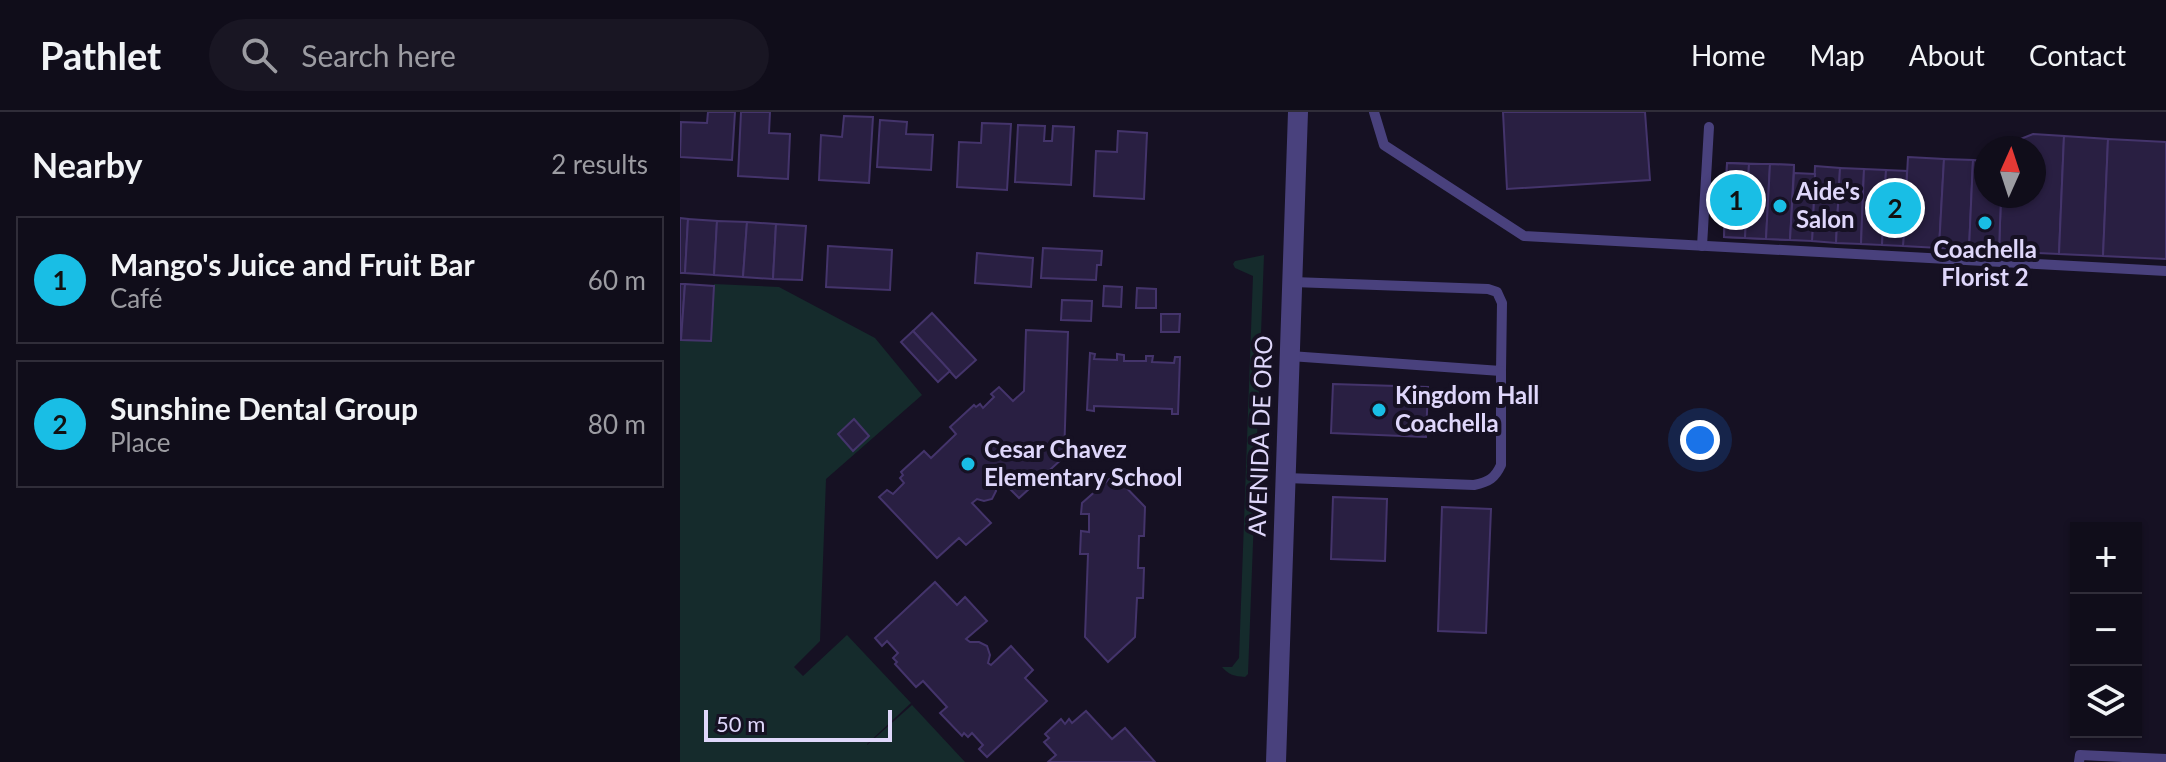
<!DOCTYPE html>
<html lang="en">
<head>
<meta charset="utf-8">
<style>
  body { margin:0; font-family:Lato,sans-serif; background:#191623; color:#f1f3f6 }
  .controls { position:absolute; right:24px; bottom:24px; display:grid; overflow:hidden; border-radius:0px; box-shadow:0 2px 6px #0004 }
  .controls button { width:72px; height:72px; display:grid; place-items:center; padding:0; border:0; border-bottom:2px solid #302d39; background:#100d1a; color:#f1f3f6; font:40px sans-serif }
  .compass { position:absolute; left:1294px; top:24px; width:72px; height:72px; border-radius:50%; background:#100d1a; box-shadow:0 2px 6px #0004; rotate:3deg }
  .scale { position:absolute; left:24px; bottom:20px; width:188px; box-sizing:border-box; padding-left:8px; border:4px solid #dfd7fb; border-top:0; font-size:22px; line-height:28px; white-space:nowrap; color:#dfd7fb; -webkit-text-stroke:6px #161123; paint-order:stroke }
  .you { position:absolute; left:1020px; top:328px; width:28px; height:28px; margin:-20px; border:6px solid #fff; border-radius:50%; background:#1a73e8; box-shadow:0 0 0 12px #1a73e833 }
  .badge { display:grid; place-items:center; width:52px; height:52px; border-radius:50%; background:#19bee5; color:#111; font-size:26px; font-weight:700 }
  .pin { position:absolute; translate:-50% -50%; border:4px solid #fff; box-shadow:0 2px 8px #0006 }
  .list { margin:0; padding:0; list-style:none }
  h2 { display:flex; justify-content:space-between; align-items:center; height:104px; margin:0; padding:0 32px; font-size:34px }
  h2 small { font-size:26px; font-weight:400; color:#9c9ca2 }
  .list li { display:grid; grid-template-columns:52px 1fr auto; gap:24px; align-items:center; box-sizing:border-box; height:128px; margin:0 16px 16px; padding:0 16px; border:2px solid #302d39; border-radius:0px }
  .list b { display:block; font-size:30px; white-space:nowrap }
  .list p { margin:0; font-size:26px; white-space:nowrap; color:#9c9ca2 }
  .list em { font-size:26px; font-style:normal; color:#9c9ca2 }
  .icon { flex:none; width:44px; height:44px; fill:none; stroke:currentColor; stroke-width:2; stroke-linecap:round; stroke-linejoin:round }
  .map { position:relative; flex:none; width:1486px; height:650px; overflow:hidden }
  header { display:flex; align-items:center; gap:48px; box-sizing:border-box; height:112px; padding:0 40px; background:#100d1a; border-bottom:2px solid #302d39 }
  header strong { font-size:38px }
  nav { display:flex; gap:44px; margin-inline-start:auto; font-size:28px }
  .search { width:560px; height:72px; background:#191623; display:flex; align-items:center; gap:20px; box-sizing:border-box; padding:0 28px; border-radius:44px; color:#9c9ca2; font-size:30px }
  main { display:flex }
  aside { flex:1; background:#100d1a }
  .map>svg:first-child { display:block }
</style>
</head>
<body>
<header>
<strong>Pathlet</strong>
<div class="search"><svg class="icon" aria-label="search" viewBox="0 0 24 24"><circle cx="10" cy="10" r="6"/><path d="M15 15l6 6"/></svg>Search here</div>
<nav><a>Home</a><a>Map</a><a>About</a><a>Contact</a></nav>
</header>
<main>
<aside>
<h2>Nearby<small>2 results</small></h2>
<ul class="list">
<li><span class="badge">1</span><div><b>Mango's Juice and Fruit Bar</b><p>Café</p></div><em>60 m</em></li>
<li><span class="badge">2</span><div><b>Sunshine Dental Group</b><p>Place</p></div><em>80 m</em></li>
</ul>
</aside>
<div class="map">
<svg width="1486" height="650" viewBox="0 0 1486 650">
  <rect width="100%" height="100%" fill="#161123"/>
  <g fill="#152b2c">
    <path d="M584,143L568,562L565,565C554,564 549,563 542,555H552L559,546L573,164L555,156L553,152L555,149Z"/>
    <polygon points="34,172 99,175 195,226 242,283 146,367 140,529 114,555 123,564 167,523 231,591 187,632 187,633 232,593 285,650 0,650 0,228 31,229"/>
  </g>
  <g fill="#291f42" stroke="#44346b" stroke-width="2">
    <polygon points="28,0 55,0 52,48 0,45 1,10 27,11"/>
    <polygon points="61,0 90,0 89,21 110,22 108,67 58,64"/>
    <polygon points="823,0 965,0 970,68 827,77"/>
    <polygon points="164,4 193,5 189,71 139,68 141,23 162,25"/>
    <polygon points="200,8 227,10 226,22 253,23 251,58 197,55"/>
    <polygon points="302,11 331,12 327,78 277,75 279,30 301,31"/>
    <polygon points="338,13 365,14 364,29 372,29 373,14 394,15 391,73 335,70"/>
    <polygon points="438,19 467,21 464,87 414,84 416,39 437,40"/>
    <polygon points="1353,22 1384,24 1379,142 1319,139 1321,84 1354,84 1354,36 1323,36 1323,34"/>
    <polygon points="1384,24 1428,27 1423,144 1379,142"/>
    <polygon points="1428,27 1486,30 1486,147 1423,144"/>
    <polygon points="1228,45 1264,47 1259,136 1223,134"/>
    <polygon points="1264,47 1293,48 1289,137 1259,136"/>
    <polygon points="1293,48 1306,49 1306,84 1321,84 1319,139 1289,137"/>
    <polygon points="1047,51 1114,53 1110,128 1044,125"/>
    <polygon points="1047,51 1069,52 1065,126 1044,125"/>
    <polygon points="1069,52 1090,52 1086,127 1065,126"/>
    <polygon points="1090,52 1114,53 1110,128 1086,127"/>
    <polygon points="1135,54 1160,56 1156,131 1132,129"/>
    <polygon points="1160,56 1184,57 1181,132 1156,131"/>
    <polygon points="1184,57 1206,58 1202,133 1181,132"/>
    <polygon points="1206,58 1227,59 1223,134 1202,133"/>
    <polygon points="1114,61 1135,62 1132,129 1110,128"/>
    <polygon points="0,106 8,107 5,161 0,161"/>
    <polygon points="8,107 37,109 34,163 5,161"/>
    <polygon points="37,109 67,110 63,165 34,163"/>
    <polygon points="67,110 96,112 93,167 63,165"/>
    <polygon points="96,112 126,114 122,168 93,167"/>
    <polygon points="148,134 212,138 210,178 146,175"/>
    <polygon points="363,136 422,139 421,153 417,153 416,168 361,166"/>
    <polygon points="297,141 353,146 351,175 295,171"/>
    <polygon points="0,172 5,172 1,228 0,228"/>
    <polygon points="5,172 34,174 31,229 1,228"/>
    <polygon points="424,174 442,175 441,195 423,194"/>
    <polygon points="457,176 476,177 476,196 456,196"/>
    <polygon points="382,188 412,189 411,209 381,208"/>
    <polygon points="252,201 296,248 276,266 233,219"/>
    <polygon points="481,202 500,202 499,220 481,220"/>
    <polygon points="346,218 388,220 384,345 339,386 319,366 315,370 316,379 312,387 304,389 297,387 292,391 311,411 286,433 279,426 257,446 199,385 207,378 213,382 224,371 220,366 223,363 221,360 244,339 251,346 276,322 270,315 294,293 296,295 300,292 303,296 314,285 311,282 319,275 333,289 344,279"/>
    <polygon points="233,219 270,259 258,270 221,230"/>
    <polygon points="410,241 415,242 414,247 437,248 437,242 444,243 444,249 466,249 466,244 473,244 472,250 494,251 495,245 500,245 498,302 492,302 492,297 414,294 414,299 407,298"/>
    <polygon points="653,272 748,275 746,325 651,321"/>
    <polygon points="174,307 189,324 173,339 158,322"/>
    <polygon points="434,363 465,395 464,424 459,424 458,456 464,456 463,486 457,486 455,525 428,550 405,525 408,442 400,442 401,419 409,420 409,402 401,402 402,391"/>
    <polygon points="653,385 707,387 705,449 651,447"/>
    <polygon points="762,395 811,397 806,521 758,519"/>
    <polygon points="255,470 277,493 285,485 307,509 286,527 290,530 299,530 307,534 310,543 308,551 311,553 331,534 353,558 345,566 367,589 307,645 299,637 303,633 292,621 288,625 284,621 282,624 260,601 267,595 243,569 236,575 215,552 217,550 213,546 218,541 207,529 202,534 195,526"/>
    <polygon points="406,599 432,627 445,616 475,650 368,650 376,643 364,630 369,626 365,622 381,607 385,612 389,607 392,611"/>
  </g>
  <g fill="none" stroke-linecap="round" stroke-linejoin="round">
    <g stroke="#49417d" stroke-width="10">
      <polyline points="694,0 704,33 844,124 1486,159"/>
      <polyline points="1022,134 1029,15"/>
      <polyline points="610,244 821,259 822,191 817,180 808,177 613,170"/>
      <path d="M606,366L794,373C809,370 815,366 821,353V259"/>
      <polyline points="1399,650 1400,643 1486,647"/>
    </g>
    <polyline stroke="#49417d" stroke-width="20" points="596,650 618,0"/>
  </g>
  <g fill="#19bee5" stroke="#161123" stroke-width="3">
    <circle cx="1100" cy="94" r="8"/>
    <circle cx="1305" cy="111" r="8"/>
    <circle cx="699" cy="298" r="8"/>
    <circle cx="288" cy="352" r="8"/>
  </g>
  <g text-anchor="middle" stroke-width="8" stroke-linejoin="round" paint-order="stroke">
    <g font-size="24" font-weight="bold" fill="#dfd7fb" stroke="#161123" text-anchor="start">
      <text x="1116" y="88">Aide's<tspan x="1116" dy="28">Salon</tspan></text>
      <text x="1305" y="146" text-anchor="middle">Coachella<tspan x="1305" dy="28">Florist 2</tspan></text>
      <text x="715" y="292">Kingdom Hall<tspan x="715" dy="28">Coachella</tspan></text>
      <text x="304" y="346">Cesar Chavez<tspan x="304" dy="28">Elementary School</tspan></text>
    </g>
    <g font-size="24" fill="#dfd7fb" stroke="#161123">
      <text transform="translate(581 324) rotate(-88)" y="8">AVENIDA DE ORO</text>
    </g>
  </g>
</svg>
<div class="controls">
<button>+</button>
<button>−</button>
<button><svg class="icon" aria-label="layers" viewBox="0 0 24 24"><path d="M12 4l9 5-9 5-9-5zM3 14l9 5 9-5"/></svg></button>
</div>
<svg class="compass" viewBox="-18 -18 36 36"><path d="M0-13l5 13h-10z" fill="#e53935"/><path d="M0 13l5-13h-10z" fill="#9c9ca2"/></svg>
<div class="scale">50 m</div>
<div class="you"></div>
<div class="pin badge" style="left:1056px;top:88px">1</div>
<div class="pin badge" style="left:1215px;top:96px">2</div>
</div>
</main>
</body>
</html>
